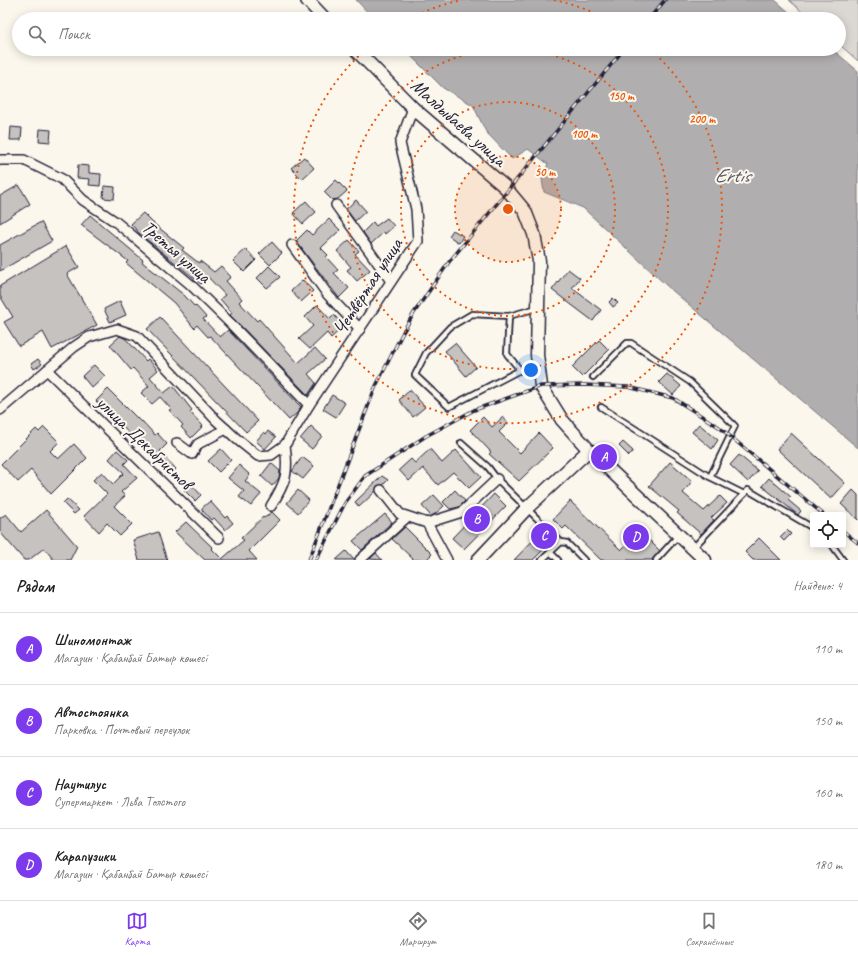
<!DOCTYPE html>
<html lang="ru">
<head>
<meta charset="utf-8">
<style>
  body { margin:0; font-family:Caveat,sans-serif; background:#f6f6f6; color:#222 }
  .controls { position:absolute; right:12px; bottom:12px; display:grid; overflow:hidden; border-radius:4px; box-shadow:0 2px 10px #0003 }
  .controls button { width:36px; height:36px; display:grid; place-items:center; padding:0; border:0; border-bottom:1px solid #e0e0e0; background:#fff; color:#222; font:20px sans-serif }
  .you { position:absolute; left:531px; top:370px; width:14px; height:14px; margin:-10px; border:3px solid #fff; border-radius:50%; background:#1a73e8; box-shadow:0 0 0 6px #1a73e833 }
  .badge { display:grid; place-items:center; width:26px; height:26px; border-radius:50%; background:#7c3aed; color:#fff; font-size:13px; font-weight:700 }
  .pin { position:absolute; translate:-50% -50%; border:2px solid #fff; box-shadow:0 1px 4px #0006 }
  .list { margin:0; padding:0; list-style:none }
  h2 { display:flex; justify-content:space-between; align-items:center; height:52px; margin:0; padding:0 16px; font-size:17px }
  h2 small { font-size:13px; font-weight:400; color:#767676 }
  .list li { display:grid; grid-template-columns:26px 1fr auto; gap:12px; align-items:center; box-sizing:border-box; height:72px; padding:0 16px; border-top:1px solid #e0e0e0 }
  .list b { display:block; font-size:15px; white-space:nowrap }
  .list p { margin:0; font-size:13px; white-space:nowrap; color:#767676 }
  .list em { font-size:13px; font-style:normal; color:#767676 }
  .icon { flex:none; width:22px; height:22px; fill:none; stroke:currentColor; stroke-width:2; stroke-linecap:round; stroke-linejoin:round }
  .map { position:relative; flex:none; width:858px; height:560px; overflow:hidden }
  .search { position:absolute; background:#fff; box-shadow:0 2px 10px #0003; left:12px; right:12px; top:12px; height:44px; display:flex; align-items:center; gap:10px; box-sizing:border-box; padding:0 14px; border-radius:22px; color:#767676; font-size:15px }
  .sheet { height:340px; background:#fff }
  nav { display:flex; justify-content:space-around; align-items:center; box-sizing:border-box; height:56px; border-top:1px solid #e0e0e0; background:#fff; font-size:11px; color:#767676 }
  nav a { display:grid; justify-items:center; gap:2px }
  nav .on { color:#7c3aed }
  .map>svg:first-child { display:block }
</style>
</head>
<body>
<div class="map">
<svg width="858" height="560" viewBox="0 0 858 560">
  <rect width="100%" height="100%" fill="#fbf7ec"/>
  <filter id="ink" filterUnits="userSpaceOnUse"><feTurbulence type="fractalNoise" baseFrequency=".025" numOctaves="2"/><feDisplacementMap in="SourceGraphic" scale="8" xChannelSelector="R" yChannelSelector="G"/><feConvolveMatrix kernelMatrix="1 2 1 2 8 2 1 2 1" color-interpolation-filters="sRGB"/></filter>
  <g filter="url(#ink)">
    <polygon fill="#dbd8d3" stroke="#7e7d87" points="789,0 858,0 858,61 839,44 839,19 810,19"/>
    <g fill="#b1aeb0" stroke="#787681">
      <polygon points="356,0 775,0 797,19 374,19"/>
      <polygon points="404,49 832,49 858,71 858,448 667,286 583,208 544,192 542,179 548,164 528,149 512,159 486,132 473,105 443,88"/>
    </g>
    <g fill="#c6c2c0" stroke="#22223b">
      <polygon points="11,127 22,128 21,140 10,140"/>
      <polygon points="40,129 51,130 50,142 39,141"/>
      <polygon points="304,157 314,168 302,179 291,168"/>
      <polygon points="78,165 89,166 89,173 101,174 100,186 89,185 90,179 77,178"/>
      <polygon points="336,180 347,191 338,199 332,200 324,192"/>
      <polygon points="19,185 30,204 0,223 0,196"/>
      <polygon points="104,186 115,187 114,199 103,198"/>
      <polygon points="356,200 366,211 355,221 346,209"/>
      <polygon points="306,201 316,212 303,224 293,213"/>
      <polygon points="143,213 153,223 184,248 182,250 199,263 200,261 214,272 221,266 231,277 226,281 242,299 239,302 257,321 259,319 298,363 315,348 325,359 308,374 316,383 308,395 230,315 232,313 220,299 225,295 207,276 201,284 140,234 131,224"/>
      <polygon points="90,215 143,260 142,262 184,295 195,307 196,306 206,317 203,319 220,337 228,330 301,407 297,413 289,420 210,336 208,337 197,325 194,328 174,303 126,263 128,261 81,225"/>
      <polygon points="387,218 394,226 385,234 384,232 371,244 363,232 373,222 376,226"/>
      <polygon points="329,219 340,230 321,248 328,255 326,257 338,270 334,273 349,288 339,298 296,241 307,230 312,235"/>
      <polygon points="41,222 52,241 0,271 0,245"/>
      <polygon points="453,230 463,236 459,243 449,236"/>
      <polygon points="349,240 359,251 355,254 370,270 357,281 347,270 351,267 337,251"/>
      <polygon points="272,242 282,253 270,265 259,254"/>
      <polygon points="66,246 79,267 67,274 97,325 52,349 43,332 19,346 4,322 13,317 0,296 0,286"/>
      <polygon points="246,249 256,260 244,272 233,261"/>
      <polygon points="269,266 280,277 267,288 257,278"/>
      <polygon points="568,269 580,278 572,288 601,310 593,321 552,290"/>
      <polygon points="303,280 313,291 301,302 291,291"/>
      <polygon points="613,298 618,303 613,307 609,302"/>
      <polygon points="120,301 126,315 110,322 104,309"/>
      <polygon points="317,305 330,319 334,315 344,326 331,338 327,333 310,349 299,339 313,326 305,317"/>
      <polygon points="160,317 258,421 246,432 147,329"/>
      <polygon points="120,336 126,339 146,361 148,359 158,370 150,377 164,393 173,386 192,410 190,412 203,426 191,438 181,427 183,425 169,410 171,409 160,397 152,404 141,393 149,386 133,368 131,370 110,345"/>
      <polygon points="599,340 609,350 582,377 572,367"/>
      <polygon points="455,343 476,367 466,376 445,351"/>
      <polygon points="38,359 42,364 34,369 31,364"/>
      <polygon points="94,365 105,376 92,388 82,376"/>
      <polygon points="667,374 681,386 673,395 659,382"/>
      <polygon points="108,389 141,422 142,421 155,435 157,433 167,444 160,451 176,469 170,475 160,464 161,462 142,442 140,444 96,401"/>
      <polygon points="410,390 425,407 413,417 399,400"/>
      <polygon points="332,395 345,403 336,417 323,409"/>
      <polygon points="483,417 492,427 503,417 508,423 499,432 520,453 539,433 553,448 519,481 489,454 491,452 470,430"/>
      <polygon points="699,424 718,440 712,449 692,432"/>
      <polygon points="311,426 322,436 312,449 300,439"/>
      <polygon points="44,427 59,442 50,451 58,459 74,444 87,458 51,494 31,470 18,482 1,464 36,429 39,432"/>
      <polygon points="268,431 276,437 265,449 256,441 264,432 266,434"/>
      <polygon points="791,433 845,483 831,499 777,449"/>
      <polygon points="623,442 633,451 629,456 619,446"/>
      <polygon points="221,449 231,460 219,472 208,461"/>
      <polygon points="430,449 442,463 456,450 481,477 469,488 453,472 438,485 423,468 409,481 399,470 411,459 415,463"/>
      <polygon points="117,450 128,460 124,464 137,478 121,492 125,496 114,506 132,524 120,536 107,523 99,532 84,516 107,494 93,480 102,472 113,484 124,473 109,459"/>
      <polygon points="739,455 758,471 748,482 730,465"/>
      <polygon points="302,457 314,466 303,479 292,471"/>
      <polygon points="670,462 692,481 683,493 704,511 720,496 727,503 711,518 714,520 701,534 677,513 679,511 649,486"/>
      <polygon points="271,463 280,471 279,478 272,486 261,476"/>
      <polygon points="239,465 250,475 245,481 261,494 251,506 239,497 244,491 228,478"/>
      <polygon points="382,476 388,480 383,485 377,486 375,492 359,507 355,502"/>
      <polygon points="769,478 791,497 788,500 801,511 798,515 762,486"/>
      <polygon points="191,484 201,495 195,501 184,490"/>
      <polygon points="298,490 309,500 298,513 287,503"/>
      <polygon points="455,490 465,501 459,507 450,509 443,502"/>
      <polygon points="853,490 858,495 858,520 841,504"/>
      <polygon points="494,494 506,506 464,549 452,538"/>
      <polygon points="434,495 444,506 435,514 431,516 422,506"/>
      <polygon points="67,499 79,510 74,514 63,503"/>
      <polygon points="210,501 225,518 227,516 233,523 225,530 214,518 211,520 202,510 202,508"/>
      <polygon points="570,501 621,550 640,531 660,551 652,560 601,560 566,526 563,529 553,519"/>
      <polygon points="46,510 77,546 70,560 54,560 44,548 29,560 24,560 0,532 0,518 6,514 21,532"/>
      <polygon points="272,512 280,520 249,551 257,560 205,560 175,532 186,522 212,547 211,548 222,559 244,540 241,538 263,517 264,518"/>
      <polygon points="385,514 392,522 362,550 353,541"/>
      <polygon points="405,527 432,554 426,560 414,560 392,539"/>
      <polygon points="787,530 791,534 784,541 780,537"/>
      <polygon points="158,532 167,560 139,560 133,540"/>
      <polygon points="539,534 549,544 533,560 514,560"/>
      <polygon points="759,538 781,560 753,560 745,552"/>
      <polygon points="346,551 354,560 336,560"/>
      <polygon points="376,553 382,560 370,559"/>
    </g>
    <g fill="none" stroke-linecap="round" stroke-linejoin="round">
      <g stroke="#22223b" stroke-width="8">
        <g id="lane">
          <polyline points="537,308 509,316 472,314 450,327 426,353 415,375 449,407 520,370 539,377"/>
          <polyline points="509,316 507,354 520,370"/>
          <polyline points="593,377 627,343 631,343 690,382 735,426 710,477"/>
          <polyline points="601,407 710,477 744,494"/>
          <polyline points="461,443 488,467 497,479 561,542 542,560"/>
          <polyline points="561,542 567,543 584,560"/>
          <polyline points="832,545 843,560"/>
          <polyline points="693,548 748,490 813,528"/>
          <polyline points="550,552 558,560"/>
          <polyline points="656,560 678,536"/>
        </g>
      </g>
      <g stroke="#22223b" stroke-width="12">
        <g id="street">
          <polyline points="0,160 24,160 62,179 83,200 116,222 190,284 230,323 309,405"/>
          <polyline points="336,205 391,281"/>
          <polyline points="292,245 328,295 360,329"/>
          <polyline points="47,370 219,538"/>
          <polyline points="0,410 74,347 89,337 117,329 137,336 216,420 238,440 258,456 271,455 285,445 309,405 418,241 416,209 400,143 413,108"/>
          <polyline points="177,443 192,454 198,444 226,429"/>
          <polyline points="381,490 400,514 427,523 447,560"/>
          <path d="M271,506C286,482 289,473 285,445"/>
          <polyline points="427,523 462,512 497,479"/>
          <polyline points="360,560 407,517"/>
        </g>
      </g>
      <g stroke="#22223b" stroke-width="15">
        <g id="secondary">
          <polyline points="307,0 325,19"/>
          <polyline points="355,49 413,108 505,187 525,211 534,234 539,261 537,355 541,386 562,420 589,450 705,560"/>
          <polyline points="478,560 527,508 589,450"/>
        </g>
      </g>
      <use href="#lane" stroke="#fbf7ec" stroke-width="4.5"/>
      <use href="#street" stroke="#fbf7ec" stroke-width="9"/>
      <use href="#secondary" stroke="#fbf7ec" stroke-width="12"/>
      <g stroke="#22223b" stroke-width="3.5">
        <g id="rail">
          <polyline points="649,19 665,0"/>
          <polyline points="843,531 858,543"/>
          <polyline points="309,560 375,388 403,332 414,313 449,262 624,49"/>
          <polyline points="316,560 345,503 365,476 426,436 474,410 541,386 584,385 628,387 673,398 719,427 824,515"/>
        </g>
      </g>
      <use href="#rail" stroke="#fbf7ec" stroke-width="2" stroke-dasharray="6" stroke-linecap="butt"/>
    </g>
  </g>
  <circle cx="508" cy="209" r="53" fill="#e8590c" fill-opacity=".12"/>
  <g fill="none" stroke="#e8590c" stroke-width="2" stroke-dasharray="2 4">
    <circle cx="508" cy="209" r="53"/>
    <circle cx="508" cy="209" r="107"/>
    <path d="M509 49A160 160 0 1 1 507 49"/>
    <path d="M411 18A214 214 0 0 1 462 0M554 0A214 214 0 0 1 605 18M651 50A214 214 0 1 1 365 50"/>
  </g>
  <g text-anchor="middle" stroke-width="4" stroke-linejoin="round" paint-order="stroke">
    <g font-size="19" fill="#22223b" stroke="#fbf7ec">
      <text transform="translate(459 122) rotate(42)" y="7">Малдыбаева улица</text>
      <text transform="translate(177 251) rotate(41)" y="7">Третья улица</text>
      <text transform="translate(367 286) rotate(-57)" y="7">Четвёртая улица</text>
      <text transform="translate(145 442) rotate(44)" y="7">улица Декабристов</text>
    </g>
    <g font-size="20" font-style="italic" fill="#545364" stroke="#fbf7ec">
      <text x="732" y="182">Ertis</text>
    </g>
  </g>
  <circle cx="508" cy="209" r="6" fill="#e8590c" stroke="#fbf7ec" stroke-width="2"/>
  <g font-size="12" text-anchor="middle" font-weight="bold" fill="#e8590c" stroke="#fbf7ec" stroke-width="4" stroke-linejoin="round" paint-order="stroke">
    <text x="621" y="100">150 m</text>
    <text x="702" y="123">200 m</text>
    <text x="584" y="138">100 m</text>
    <text x="545" y="176">50 m</text>
  </g>
</svg>
<div class="controls">
<button><svg class="icon" aria-label="locate" viewBox="0 0 24 24"><circle cx="12" cy="12" r="6"/><path d="M12 2v4M12 18v4M2 12h4M18 12h4"/></svg></button>
</div>
<div class="you"></div>
<div class="pin badge" style="left:604px;top:457px">A</div>
<div class="pin badge" style="left:477px;top:519px">B</div>
<div class="pin badge" style="left:544px;top:536px">C</div>
<div class="pin badge" style="left:636px;top:537px">D</div>
<div class="search"><svg class="icon" aria-label="search" viewBox="0 0 24 24"><circle cx="10" cy="10" r="6"/><path d="M15 15l6 6"/></svg>Поиск</div>
</div>
<section class="sheet">
<h2>Рядом<small>Найдено: 4</small></h2>
<ul class="list">
<li><span class="badge">A</span><div><b>Шиномонтаж</b><p>Магазин · Қабанбай Батыр көшесі</p></div><em>110 m</em></li>
<li><span class="badge">B</span><div><b>Автостоянка</b><p>Парковка · Почтовый переулок</p></div><em>150 m</em></li>
<li><span class="badge">C</span><div><b>Наутилус</b><p>Супермаркет · Льва Толстого</p></div><em>160 m</em></li>
<li><span class="badge">D</span><div><b>Карапузики</b><p>Магазин · Қабанбай Батыр көшесі</p></div><em>180 m</em></li>
</ul>
</section>
<nav>
<a class="on"><svg class="icon" aria-label="map" viewBox="0 0 24 24"><path d="M3 6l6-2 6 2 6-2v14l-6 2-6-2-6 2zM9 4v14M15 6v14"/></svg>Карта</a>
<a><svg class="icon" aria-label="directions" viewBox="0 0 24 24"><path d="M12 3l9 9-9 9-9-9zM9 14v-3h6M13 9l2 2-2 2"/></svg>Маршрут</a>
<a><svg class="icon" aria-label="saved" viewBox="0 0 24 24"><path d="M7 4h10v16l-5-4-5 4z"/></svg>Сохранённые</a>
</nav>
</body>
</html>
